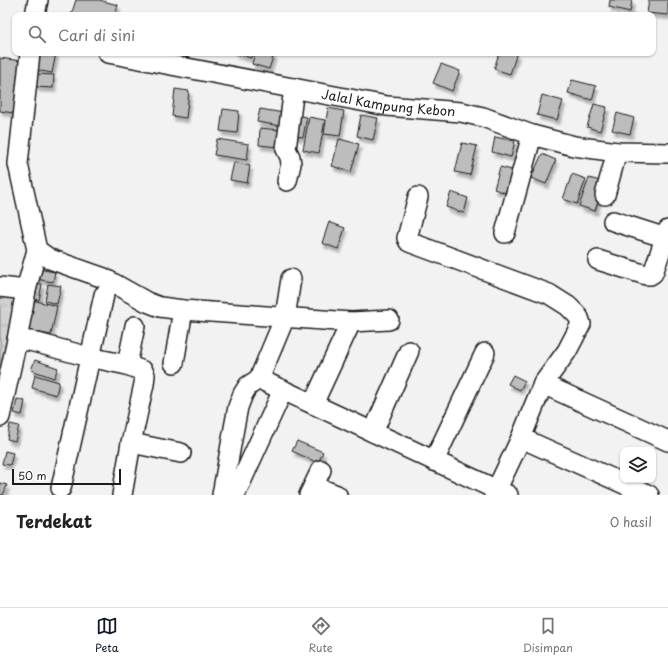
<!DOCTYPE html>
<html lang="id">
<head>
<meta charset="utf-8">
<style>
  body { margin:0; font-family:"Playpen Sans",sans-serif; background:#f2f2f2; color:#222 }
  .controls { position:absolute; right:12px; bottom:12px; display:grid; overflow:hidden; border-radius:8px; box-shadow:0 1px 3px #0004 }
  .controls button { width:36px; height:36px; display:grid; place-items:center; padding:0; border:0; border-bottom:1px solid #e0e0e0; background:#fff; color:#222; font:20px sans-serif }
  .scale { position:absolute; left:12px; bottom:10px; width:109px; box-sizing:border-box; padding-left:4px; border:2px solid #1c1c1c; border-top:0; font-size:11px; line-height:14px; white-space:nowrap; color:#1c1c1c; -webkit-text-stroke:3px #fff; paint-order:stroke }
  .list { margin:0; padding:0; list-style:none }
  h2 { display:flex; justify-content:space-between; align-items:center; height:52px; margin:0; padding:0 16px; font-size:17px }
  h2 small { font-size:13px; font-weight:400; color:#767676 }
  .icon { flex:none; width:22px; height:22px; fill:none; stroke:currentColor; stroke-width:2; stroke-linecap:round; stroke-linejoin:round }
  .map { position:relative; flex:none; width:668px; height:495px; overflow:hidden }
  .search { position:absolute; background:#fff; box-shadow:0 1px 3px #0004; left:12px; right:12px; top:12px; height:44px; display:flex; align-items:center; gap:10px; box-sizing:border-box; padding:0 14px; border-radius:8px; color:#767676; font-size:15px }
  .sheet { height:112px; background:#fff }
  nav { display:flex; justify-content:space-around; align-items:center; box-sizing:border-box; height:56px; border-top:1px solid #e0e0e0; background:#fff; font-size:11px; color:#767676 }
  nav a { display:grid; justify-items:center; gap:2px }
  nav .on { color:#111827 }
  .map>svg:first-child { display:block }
</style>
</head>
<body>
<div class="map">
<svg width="668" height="495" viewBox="0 0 668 495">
  <defs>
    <pattern id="grass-tufts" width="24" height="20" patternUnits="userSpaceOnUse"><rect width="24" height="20" fill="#d2d2d2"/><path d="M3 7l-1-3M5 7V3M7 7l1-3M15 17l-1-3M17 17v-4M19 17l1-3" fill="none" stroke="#b4b4b4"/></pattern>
    <filter id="shadow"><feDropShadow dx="2.5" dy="4.5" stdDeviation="1" flood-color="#0004"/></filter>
  </defs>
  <rect width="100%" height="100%" fill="#f2f2f2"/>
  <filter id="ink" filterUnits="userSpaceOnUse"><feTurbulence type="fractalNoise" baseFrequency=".025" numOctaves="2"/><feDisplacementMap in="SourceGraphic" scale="8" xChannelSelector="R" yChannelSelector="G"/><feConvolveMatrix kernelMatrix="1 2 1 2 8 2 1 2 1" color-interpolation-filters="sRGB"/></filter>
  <g filter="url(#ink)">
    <polygon fill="url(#grass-tufts)" stroke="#777" points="0,287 26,290 0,417"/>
    <g fill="#bdbdbd" stroke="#1c1c1c" filter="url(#shadow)">
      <polygon points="76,0 99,0 118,5 115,15 71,15"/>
      <polygon points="610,0 632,0 630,12 609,7"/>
      <polygon points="649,0 668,0 668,15 647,13"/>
      <polygon points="40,53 56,53 52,73 36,70"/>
      <polygon points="235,53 252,53 251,58 235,54"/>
      <polygon points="255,53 269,53 274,54 269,69 252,64"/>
      <polygon points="499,53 517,53 510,74 494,69"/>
      <polygon points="0,58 29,62 21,114 0,111"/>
      <polygon points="441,64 460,71 452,91 433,83"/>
      <polygon points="36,74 54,75 53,88 36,87"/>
      <polygon points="572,80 596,86 592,100 568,93"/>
      <polygon points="175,89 189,91 186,118 172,116"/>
      <polygon points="542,95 563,101 557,120 537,115"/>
      <polygon points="594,104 607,107 600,131 587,127"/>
      <polygon points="328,108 344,111 340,136 324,134"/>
      <polygon points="223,109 239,111 237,133 220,131"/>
      <polygon points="260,109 284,113 282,126 257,122"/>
      <polygon points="617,113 634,118 630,134 612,130"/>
      <polygon points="293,115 307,117 303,137 290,135"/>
      <polygon points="361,115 378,118 373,140 357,136"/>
      <polygon points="309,117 325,120 319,153 303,150"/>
      <polygon points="260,128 280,130 278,147 259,145"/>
      <polygon points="495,137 515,141 511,157 492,152"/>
      <polygon points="217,139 249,144 247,160 214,155"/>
      <polygon points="339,139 359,144 351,172 332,166"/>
      <polygon points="462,143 477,146 470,175 455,172"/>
      <polygon points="542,154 556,160 546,184 531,178"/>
      <polygon points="234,162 250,166 247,183 230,180"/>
      <polygon points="500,167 516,171 509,194 494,189"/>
      <polygon points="572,174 586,179 577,204 563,199"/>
      <polygon points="589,178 604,182 595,211 579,206"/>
      <polygon points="451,192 468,198 464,213 446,207"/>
      <polygon points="329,222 345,228 338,249 322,243"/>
      <polygon points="38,269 55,272 53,282 36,279"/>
      <polygon points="31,283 42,284 39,300 28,298"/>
      <polygon points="48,284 61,286 57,304 45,301"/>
      <polygon points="32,300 57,306 51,335 26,330"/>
      <polygon points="35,360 58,368 54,378 31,370"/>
      <polygon points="35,375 59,382 56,395 32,388"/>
      <polygon points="513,375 525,381 520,390 508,384"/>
      <polygon points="17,399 25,401 22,415 14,413"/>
      <polygon points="10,424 19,426 15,441 7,439"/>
      <polygon points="297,441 323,452 318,463 292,451"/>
      <polygon points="5,451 13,453 10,465 2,464"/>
      <polygon points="0,483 7,485 3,495 0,495"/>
    </g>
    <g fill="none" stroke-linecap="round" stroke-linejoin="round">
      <g stroke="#1c1c1c" stroke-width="22">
        <g id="minor">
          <polyline points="35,15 38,0"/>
          <path id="s1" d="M108,53L387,106L461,112L483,117L532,135L574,146L617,152L668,153"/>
          <polyline points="287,181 291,164 290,157 286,149 294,88"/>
          <polyline points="605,195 617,152"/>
          <polyline points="418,197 407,238 409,242 549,294 568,306 577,315 579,318 581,324 567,351 543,384 521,438 494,495"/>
          <polyline points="613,221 666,238"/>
          <polyline points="505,233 532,135"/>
          <polyline points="37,250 50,259 104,278 147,302 160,307 183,310 351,322 389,320"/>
          <polyline points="598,260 646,275 650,275 653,273 668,230"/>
          <polyline points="0,287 26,290"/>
          <polyline points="17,340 30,341 89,357 127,365 143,371 145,375 144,384 131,443 122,495"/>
          <polyline points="174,363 183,310"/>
          <polyline points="127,365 135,326"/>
          <polyline points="259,379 285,317 291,279"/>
          <polyline points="543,384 668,441"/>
          <polyline points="313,404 351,322"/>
          <polyline points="0,417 17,340 26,290 37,250 18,164 30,53"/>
          <polyline points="373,432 409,351"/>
          <polyline points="521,438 649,495"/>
          <polyline points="131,443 181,453"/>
          <polyline points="434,461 485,353"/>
          <polyline points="314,486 337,495"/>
          <polyline points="61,488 104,295"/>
          <polyline points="222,495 234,428 238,407 243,394 248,386 259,379 508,495"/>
          <polyline points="235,495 283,390"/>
          <polyline points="309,495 321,470"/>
        </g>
      </g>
      <use href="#minor" stroke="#fff" stroke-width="19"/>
    </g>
  </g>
  <g text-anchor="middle" stroke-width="3" stroke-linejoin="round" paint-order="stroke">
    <g font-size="13" fill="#1c1c1c" stroke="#fff">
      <text dy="5" stroke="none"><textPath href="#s1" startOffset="285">Jalal Kampung Kebon</textPath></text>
    </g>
  </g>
</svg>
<div class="controls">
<button><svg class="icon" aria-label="layers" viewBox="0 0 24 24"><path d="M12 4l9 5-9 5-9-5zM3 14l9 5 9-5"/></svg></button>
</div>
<div class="scale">50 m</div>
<div class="search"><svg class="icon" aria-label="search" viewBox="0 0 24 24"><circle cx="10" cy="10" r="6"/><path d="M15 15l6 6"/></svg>Cari di sini</div>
</div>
<section class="sheet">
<h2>Terdekat<small>0 hasil</small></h2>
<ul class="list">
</ul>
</section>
<nav>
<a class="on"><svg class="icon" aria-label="map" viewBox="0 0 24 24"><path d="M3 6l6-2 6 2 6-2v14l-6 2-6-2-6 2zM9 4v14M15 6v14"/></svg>Peta</a>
<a><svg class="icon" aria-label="directions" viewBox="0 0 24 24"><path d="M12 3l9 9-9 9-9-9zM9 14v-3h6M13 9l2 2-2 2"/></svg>Rute</a>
<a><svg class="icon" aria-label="saved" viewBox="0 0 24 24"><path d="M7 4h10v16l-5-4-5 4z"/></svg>Disimpan</a>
</nav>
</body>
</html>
